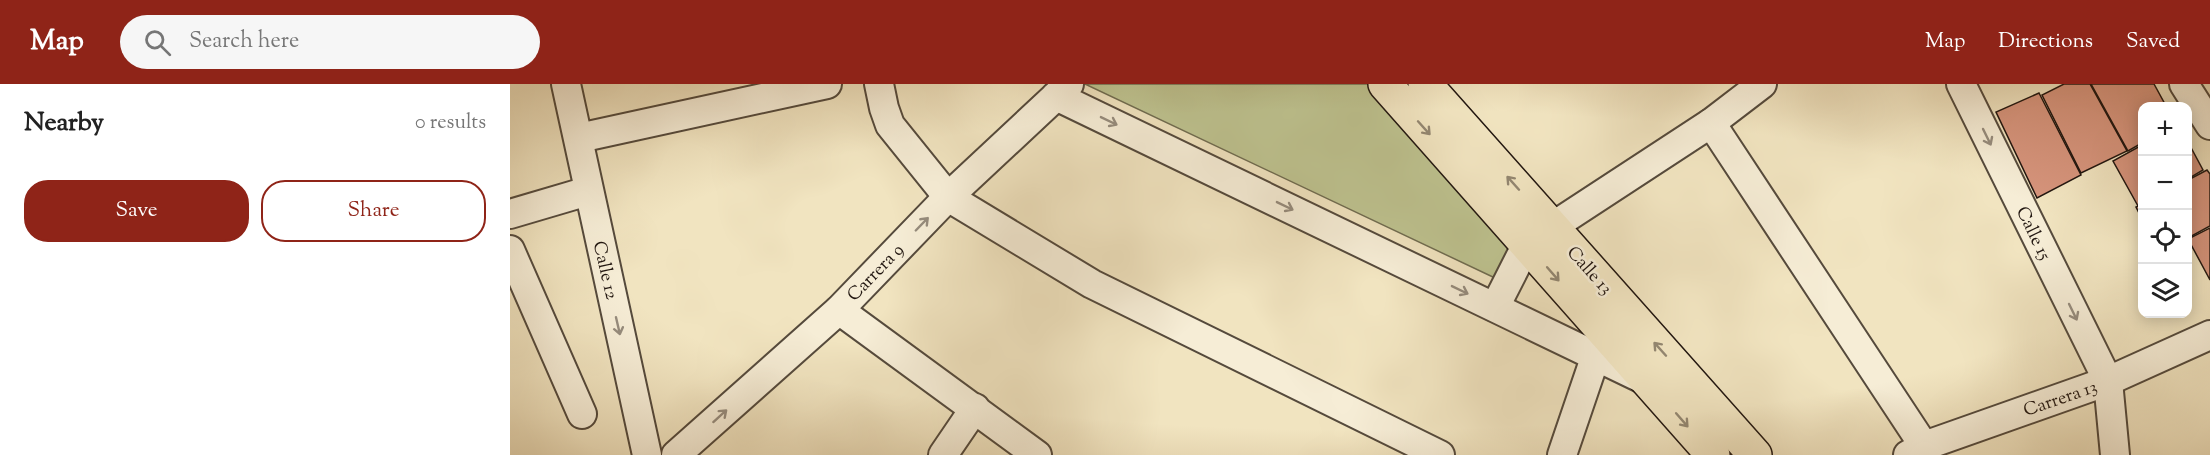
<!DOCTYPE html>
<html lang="en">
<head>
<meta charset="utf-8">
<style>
  body { margin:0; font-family:"Sorts Mill Goudy",serif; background:#f6f6f6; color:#222 }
  .controls { position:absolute; right:18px; top:18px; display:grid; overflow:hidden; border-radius:12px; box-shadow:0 3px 15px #0003 }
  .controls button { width:54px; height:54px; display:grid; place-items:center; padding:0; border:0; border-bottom:2px solid #e0e0e0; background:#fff; color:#222; font:30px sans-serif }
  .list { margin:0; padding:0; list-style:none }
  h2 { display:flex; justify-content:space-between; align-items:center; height:78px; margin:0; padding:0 24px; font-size:26px }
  h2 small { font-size:20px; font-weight:400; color:#767676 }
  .actions { display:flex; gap:12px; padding:18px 24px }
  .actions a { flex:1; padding:14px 0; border:2px solid #8f2418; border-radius:24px; text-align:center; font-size:21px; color:#8f2418 }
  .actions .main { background:#8f2418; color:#fff }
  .icon { flex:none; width:33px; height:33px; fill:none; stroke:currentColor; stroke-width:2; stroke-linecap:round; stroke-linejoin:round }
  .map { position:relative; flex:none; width:1700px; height:371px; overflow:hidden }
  header { display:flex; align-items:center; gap:36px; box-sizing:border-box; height:84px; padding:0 30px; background:#8f2418; color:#fff }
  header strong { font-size:28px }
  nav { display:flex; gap:33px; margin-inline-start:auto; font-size:21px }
  .search { width:420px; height:54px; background:#f6f6f6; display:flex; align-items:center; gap:15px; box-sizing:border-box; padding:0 21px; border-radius:33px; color:#767676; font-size:22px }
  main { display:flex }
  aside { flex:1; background:#fff }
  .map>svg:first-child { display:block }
</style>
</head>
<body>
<header>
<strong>Map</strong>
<div class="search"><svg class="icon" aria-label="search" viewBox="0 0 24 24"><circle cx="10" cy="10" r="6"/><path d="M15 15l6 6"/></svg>Search here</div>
<nav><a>Map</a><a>Directions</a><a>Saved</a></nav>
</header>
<main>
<aside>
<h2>Nearby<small>0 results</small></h2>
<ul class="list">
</ul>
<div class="actions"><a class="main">Save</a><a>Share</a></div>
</aside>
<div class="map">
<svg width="1700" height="371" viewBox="0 0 1700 371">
  <rect width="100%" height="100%" fill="#f1e4c0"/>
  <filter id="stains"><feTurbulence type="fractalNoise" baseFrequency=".00333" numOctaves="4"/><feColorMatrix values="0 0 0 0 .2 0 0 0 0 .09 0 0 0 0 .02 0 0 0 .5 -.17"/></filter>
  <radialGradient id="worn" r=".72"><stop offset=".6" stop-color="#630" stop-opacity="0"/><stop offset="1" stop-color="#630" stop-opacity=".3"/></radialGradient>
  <polygon fill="#bec390" stroke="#706c50" stroke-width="1.5" points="575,0 871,0 1009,166 985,194"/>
  <g fill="#d6947c" stroke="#211610" stroke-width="1.5">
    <polygon points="1554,0 1580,0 1617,67 1571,89 1532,11"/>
    <polygon points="1581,0 1644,0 1656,22 1632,22 1632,59 1618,67"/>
    <polygon points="1529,9 1571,91 1527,114 1486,28"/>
    <polygon points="1678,58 1693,86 1678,95"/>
    <polygon points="1632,61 1632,119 1628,122 1603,77"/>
    <polygon points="1697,86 1700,90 1700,142 1678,154 1678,96"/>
    <polygon points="1632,120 1632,135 1626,123"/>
    <polygon points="1700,144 1700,196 1678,155"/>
  </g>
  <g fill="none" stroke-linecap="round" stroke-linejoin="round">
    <g stroke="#554a3c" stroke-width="32">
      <g id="minor">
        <polyline points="56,0 137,371"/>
        <polyline points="369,0 374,24 380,41 438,113 582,200 930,371"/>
        <polyline points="1451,0 1598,297 1605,371"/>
        <polyline points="1674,0 1700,41"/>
        <polyline points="546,12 1133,295"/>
        <polyline points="1201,39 1414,362"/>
        <polyline points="69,54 317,0"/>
        <polyline points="0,130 78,107"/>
        <polyline points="1042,143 1201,39 1252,0"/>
        <polyline points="0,166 72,330"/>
        <polyline points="985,223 1017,160"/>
        <polyline points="329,226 527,371"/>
        <polyline points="166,371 329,226 438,113 559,0"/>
        <polyline points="433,371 465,324"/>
        <polyline points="1052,371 1086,271"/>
        <polyline points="1398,371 1414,362 1598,297 1700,251"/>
      </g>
    </g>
    <g stroke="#211610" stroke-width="36">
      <g id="major">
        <polyline points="875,0 1203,371"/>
        <polyline points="915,0 1245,371"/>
      </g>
    </g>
    <use href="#minor" stroke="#f6edd6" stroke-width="28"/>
    <use href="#major" stroke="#f1e4c0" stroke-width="33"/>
  </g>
  <defs><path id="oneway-shaft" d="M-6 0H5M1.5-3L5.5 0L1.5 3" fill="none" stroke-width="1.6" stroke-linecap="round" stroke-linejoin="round" transform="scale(1.5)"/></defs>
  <g stroke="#968c7d">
    <use href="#oneway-shaft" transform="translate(599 37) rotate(26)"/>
    <use href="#oneway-shaft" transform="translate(1477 53) rotate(64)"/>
    <use href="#oneway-shaft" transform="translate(775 122) rotate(26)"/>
    <use href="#oneway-shaft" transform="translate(412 140) rotate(-46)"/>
    <use href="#oneway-shaft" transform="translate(950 206) rotate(26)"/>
    <use href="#oneway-shaft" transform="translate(1563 228) rotate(64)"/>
    <use href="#oneway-shaft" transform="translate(108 242) rotate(77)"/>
    <use href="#oneway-shaft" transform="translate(210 332) rotate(-42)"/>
  </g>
  <g stroke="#938771">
    <use href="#oneway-shaft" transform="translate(914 44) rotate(48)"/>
    <use href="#oneway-shaft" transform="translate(1003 99) rotate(-132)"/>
    <use href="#oneway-shaft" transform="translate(1043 190) rotate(49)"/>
    <use href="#oneway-shaft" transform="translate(1150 265) rotate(-132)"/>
    <use href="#oneway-shaft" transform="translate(1172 336) rotate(49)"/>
  </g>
  <g text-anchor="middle" stroke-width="5" stroke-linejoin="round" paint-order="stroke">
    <g font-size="18" fill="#211610" stroke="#f6edd6">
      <text transform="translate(1524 149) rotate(64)" y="6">Calle 15</text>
      <text transform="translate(96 186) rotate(77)" y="6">Calle 12</text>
      <text transform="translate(1080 186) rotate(48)" y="6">Calle 13</text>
      <text transform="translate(365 188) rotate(-46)" y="6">Carrera 9</text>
      <text transform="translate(1550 314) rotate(-19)" y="6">Carrera 13</text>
    </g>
  </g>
  <rect width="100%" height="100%" filter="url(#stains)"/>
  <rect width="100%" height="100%" fill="url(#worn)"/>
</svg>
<div class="controls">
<button>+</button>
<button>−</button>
<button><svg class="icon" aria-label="locate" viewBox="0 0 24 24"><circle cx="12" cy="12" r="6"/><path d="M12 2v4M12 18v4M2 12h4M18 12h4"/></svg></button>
<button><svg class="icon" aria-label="layers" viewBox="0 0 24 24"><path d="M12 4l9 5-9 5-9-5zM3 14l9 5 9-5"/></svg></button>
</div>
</div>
</main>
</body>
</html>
